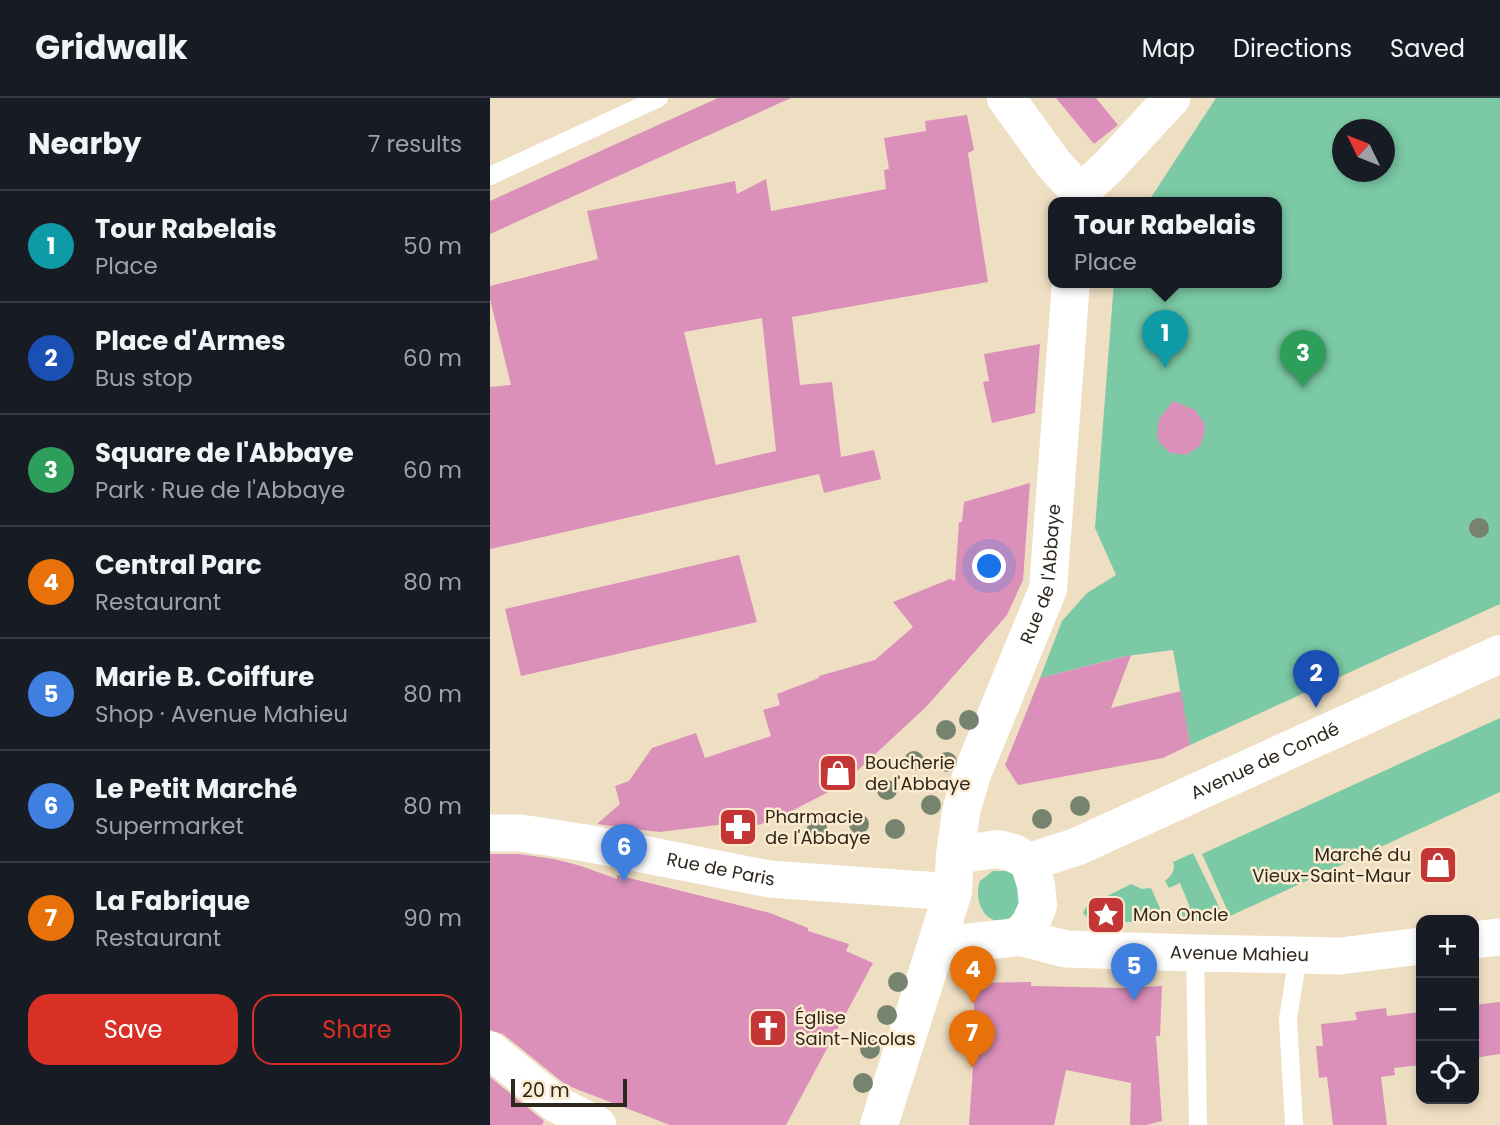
<!DOCTYPE html>
<html lang="en">
<head>
<meta charset="utf-8">
<style>
  body { margin:0; font-family:Poppins,sans-serif; background:#20242c; color:#f1f3f6 }
  .controls { position:absolute; right:21px; bottom:21px; display:grid; overflow:hidden; border-radius:14px; box-shadow:0 4px 10px #0003 }
  .controls button { width:63px; height:63px; display:grid; place-items:center; padding:0; border:0; border-bottom:2px solid #363941; background:#171b24; color:#f1f3f6; font:35px sans-serif }
  .compass { position:absolute; left:842px; top:21px; width:63px; height:63px; border-radius:50%; background:#171b24; box-shadow:0 4px 10px #0003; rotate:313deg }
  .scale { position:absolute; left:21px; bottom:18px; width:116px; box-sizing:border-box; padding-left:7px; border:4px solid #2e271d; border-top:0; font-size:19px; line-height:24px; white-space:nowrap; color:#2e271d; -webkit-text-stroke:5px #fcebcf; paint-order:stroke }
  .you { position:absolute; left:500px; top:469px; width:24px; height:24px; margin:-18px; border:5px solid #fff; border-radius:50%; background:#1a73e8; box-shadow:0 0 0 10px #1a73e833 }
  .badge { display:grid; place-items:center; width:46px; height:46px; border-radius:50%; background:#d93025; color:#fff; font-size:23px; font-weight:700 }
  .pin { position:absolute; translate:-50% -58px; filter:drop-shadow(0 2px 4px #0008) }
  .pin::after { content:''; position:absolute; top:37px; width:24px; height:21px; background:inherit; clip-path:polygon(0 0,100% 0,50% 100%) }
  .popup { position:absolute; left:558px; top:99px; width:234px; height:91px; box-sizing:border-box; display:grid; place-content:center; border-radius:14px; background:#171b24; filter:drop-shadow(0 2px 5px #0005); font-size:23px; white-space:nowrap; color:#9ea1a6 }
  .popup b { font-size:26px; color:#f1f3f6 }
  .popup::after { content:''; position:absolute; left:50%; top:100%; margin-left:-14px; border:14px solid transparent; border-top-color:#171b24 }
  .list { margin:0; padding:0; list-style:none }
  h2 { display:flex; justify-content:space-between; align-items:center; height:91px; margin:0; padding:0 28px; font-size:30px }
  h2 small { font-size:23px; font-weight:400; color:#9ea1a6 }
  .list li { display:grid; grid-template-columns:46px 1fr auto; gap:21px; align-items:center; box-sizing:border-box; height:112px; padding:0 28px; border-top:2px solid #363941 }
  .list b { display:block; font-size:26px; white-space:nowrap }
  .list p { margin:0; font-size:23px; white-space:nowrap; color:#9ea1a6 }
  .list em { font-size:23px; font-style:normal; color:#9ea1a6 }
  .actions { display:flex; gap:14px; padding:21px 28px }
  .actions a { flex:1; padding:16px 0; border:2px solid #d93025; border-radius:21px; text-align:center; font-size:24px; color:#d93025 }
  .actions .main { background:#d93025; color:#fff }
  .icon { flex:none; width:38px; height:38px; fill:none; stroke:currentColor; stroke-width:2; stroke-linecap:round; stroke-linejoin:round }
  .map { position:relative; flex:none; width:1010px; height:1027px; overflow:hidden }
  header { display:flex; align-items:center; gap:42px; box-sizing:border-box; height:98px; padding:0 35px; background:#171b24; border-bottom:2px solid #363941 }
  header strong { font-size:33px }
  nav { display:flex; gap:38px; margin-inline-start:auto; font-size:24px }
  main { display:flex }
  aside { flex:1; background:#171b24 }
  .map>svg:first-child { display:block }
</style>
</head>
<body>
<header>
<strong>Gridwalk</strong>
<nav><a>Map</a><a>Directions</a><a>Saved</a></nav>
</header>
<main>
<aside>
<h2>Nearby<small>7 results</small></h2>
<ul class="list">
<li><span class="badge" style="background:#0f9aa8">1</span><div><b>Tour Rabelais</b><p>Place</p></div><em>50 m</em></li>
<li><span class="badge" style="background:#1a4fb4">2</span><div><b>Place d'Armes</b><p>Bus stop</p></div><em>60 m</em></li>
<li><span class="badge" style="background:#2e9e5b">3</span><div><b>Square de l'Abbaye</b><p>Park · Rue de l'Abbaye</p></div><em>60 m</em></li>
<li><span class="badge" style="background:#e8710a">4</span><div><b>Central Parc</b><p>Restaurant</p></div><em>80 m</em></li>
<li><span class="badge" style="background:#3f7fe0">5</span><div><b>Marie B. Coiffure</b><p>Shop · Avenue Mahieu</p></div><em>80 m</em></li>
<li><span class="badge" style="background:#3f7fe0">6</span><div><b>Le Petit Marché</b><p>Supermarket</p></div><em>80 m</em></li>
<li><span class="badge" style="background:#e8710a">7</span><div><b>La Fabrique</b><p>Restaurant</p></div><em>90 m</em></li>
</ul>
<div class="actions"><a class="main">Save</a><a>Share</a></div>
</aside>
<div class="map">
<svg width="1010" height="1027" viewBox="0 0 1010 1027">
  <rect width="100%" height="100%" fill="#eedec2"/>
  <g fill="#7bc9a5" fill-rule="evenodd">
    <path d="M726,0H1010V506L700,647L683,552L636,558L550,580L572,523L597,495L626,477L605,430L624,184H787V104H658ZM852,32H894V74H852Z"/>
    <polygon points="1010,620 1010,694 740,818 712,756"/>
    <path d="M703,755L735,821L705,824L695,821L690,813L700,809L690,785L679,790L675,783C681,778 686,772 683,764Z"/>
    <path d="M503,773H516L524,776L533,806C530,810 526,816 521,819C499,833 482,805 490,783Z"/>
    <polygon points="641,786 652,791 661,790 676,824 601,824 593,815 596,809"/>
  </g>
  <g fill="#db90ba" fill-rule="evenodd">
    <polygon points="228,0 301,0 0,136 0,103"/>
    <polygon points="566,0 606,0 628,27 604,46"/>
    <path d="M477,17L484,52L478,55L498,184L302,219L310,287L342,284L351,359L384,352L391,381L334,395L329,376L0,451V289L21,287L0,201V188L108,161L97,113L245,83L247,96L276,81L281,113L396,91L394,72L399,71L394,40L436,33L435,23ZM272,220L286,353L226,367L194,234Z"/>
    <polygon points="550,246 545,315 502,325 493,284 499,283 494,256"/>
    <polygon points="683,303 705,312 714,325 715,333 710,348 696,357 680,355 669,344 667,337 669,321"/>
    <polygon points="540,385 533,482 517,517 437,608 352,687 286,721 240,736 236,726 169,734 107,726 130,706 125,688 139,683 162,650 206,635 215,660 281,638 273,612 290,607 287,596 329,580 329,578 385,562 423,529 403,504 460,481 465,483 469,424 472,424 474,404"/>
    <polygon points="249,457 267,524 31,578 15,511"/>
    <polygon points="641,557 621,610 691,593 700,647 673,660 528,687 515,667 550,580"/>
    <polygon points="0,756 29,756 64,761 91,768 127,781 127,777 280,815 318,830 318,833 359,846 356,853 383,865 296,1027 180,1027 76,987 13,936 0,932"/>
    <polygon points="541,884 541,888 633,890 672,888 670,938 666,938 672,1023 656,1027 640,1027 641,985 576,972 564,1027 479,1027 484,953 484,885"/>
    <polygon points="1010,904 1010,956 984,960 984,907"/>
    <polygon points="896,910 897,918 931,914 931,967 904,970 905,977 891,979 897,1027 843,1027 837,979 829,980 826,948 833,948 831,926 867,922 865,914"/>
    <polygon points="0,979 54,1023 52,1027 0,1027"/>
  </g>
  <g fill="none" stroke-linecap="round" stroke-linejoin="round">
    <g stroke="#fff" stroke-width="18">
      <polyline points="0,78 169,0"/>
      <polyline points="705,855 708,1027"/>
      <polyline points="804,1027 798,921 808,858"/>
    </g>
    <g stroke="#fff" stroke-width="37">
      <polyline points="590,95 618,69 682,0"/>
      <path id="s1" d="M0,735H31L96,745L279,781L463,794"/>
      <path id="s2" d="M529,839L576,851L705,855L850,858L931,848"/>
      <polyline points="984,842 1010,839"/>
      <polyline points="0,952 66,1006 108,1027"/>
    </g>
    <g stroke="#fff" stroke-width="38">
      <polyline points="516,0 563,65 590,95 589,104"/>
      <path id="s3" d="M539,764L586,749L1010,556"/>
      <polyline points="447,848 529,839 540,826 548,808 546,787 539,764 524,755 508,751 465,757"/>
      <path id="s4" d="M389,1027L463,794L465,757L471,714L482,676L558,491L581,184"/>
    </g>
  </g>
  <g fill="#76846f">
    <circle cx="989" cy="430" r="10"/>
    <circle cx="479" cy="622" r="10"/>
    <circle cx="456" cy="632" r="10"/>
    <circle cx="424" cy="663" r="10"/>
    <circle cx="457" cy="664" r="10"/>
    <circle cx="397" cy="692" r="10"/>
    <circle cx="441" cy="707" r="10"/>
    <circle cx="590" cy="708" r="10"/>
    <circle cx="552" cy="721" r="10"/>
    <circle cx="369" cy="726" r="10"/>
    <circle cx="327" cy="730" r="10"/>
    <circle cx="405" cy="731" r="10"/>
    <circle cx="408" cy="884" r="10"/>
    <circle cx="397" cy="917" r="10"/>
    <circle cx="380" cy="951" r="10"/>
    <circle cx="373" cy="985" r="10"/>
  </g>
  <defs>
    <g id="shop-square" transform="scale(2.0125)"><rect x="-9" y="-9" width="18" height="18" rx="4" fill="#c43535" stroke="#fcebcf"/><path d="M-5-2.5h2.3a2.7 3.5 0 0 1 5.4 0H5L5.5 6h-11ZM-1.5-2.5h3a1.5 2.3 0 0 0-3 0Z" fill="#fff"/></g>
    <g id="pharmacy-square" transform="scale(2.0125)"><rect x="-9" y="-9" width="18" height="18" rx="4" fill="#c43535" stroke="#fcebcf"/><path d="M-2-6h4v4h4v4h-4v4h-4v-4h-4v-4h4Z" fill="#fff"/></g>
    <g id="sight-square" transform="scale(2.0125)"><rect x="-9" y="-9" width="18" height="18" rx="4" fill="#c43535" stroke="#fcebcf"/><path d="M0-6L1.8-2.2L6-1.7L2.9 1.2L3.7 5.4L0 3.3L-3.7 5.4L-2.9 1.2L-6-1.7L-1.8-2.2Z" fill="#fff"/></g>
    <g id="church-square" transform="scale(2.0125)"><rect x="-9" y="-9" width="18" height="18" rx="4" fill="#c43535" stroke="#fcebcf"/><path d="M-1.2-6h2.4v3.5h3.3v2.4h-3.3V6h-2.4V-.1h-3.3v-2.4h3.3Z" fill="#fff"/></g>
  </defs>
  <g fill-rule="evenodd">
    <use href="#shop-square" x="348" y="675"/>
    <use href="#pharmacy-square" x="248" y="729"/>
    <use href="#shop-square" x="948" y="767"/>
    <use href="#sight-square" x="616" y="817"/>
    <use href="#church-square" x="278" y="930"/>
  </g>
  <g text-anchor="middle" stroke-width="5" stroke-linejoin="round" paint-order="stroke">
    <g font-size="18" fill="#2e271d" stroke="#fcebcf">
      <text dy="6" stroke="none"><textPath href="#s4" startOffset="578">Rue de l'Abbaye</textPath></text>
      <text dy="6" stroke="none"><textPath href="#s3" startOffset="257">Avenue de Condé</textPath></text>
      <text dy="6" stroke="none"><textPath href="#s1" startOffset="234">Rue de Paris</textPath></text>
      <text dy="6" stroke="none"><textPath href="#s2" startOffset="222">Avenue Mahieu</textPath></text>
    </g>
    <g font-size="18" fill="#2e271d" stroke="#fcebcf" text-anchor="start">
      <text x="375" y="671">Boucherie<tspan x="375" dy="21">de l'Abbaye</tspan></text>
      <text x="275" y="725">Pharmacie<tspan x="275" dy="21">de l'Abbaye</tspan></text>
      <text x="921" y="763" text-anchor="end">Marché du<tspan x="921" dy="21">Vieux-Saint-Maur</tspan></text>
      <text x="643" y="823">Mon Oncle</text>
      <text x="305" y="926">Église<tspan x="305" dy="21">Saint-Nicolas</tspan></text>
    </g>
  </g>
</svg>
<div class="controls">
<button>+</button>
<button>−</button>
<button><svg class="icon" aria-label="locate" viewBox="0 0 24 24"><circle cx="12" cy="12" r="6"/><path d="M12 2v4M12 18v4M2 12h4M18 12h4"/></svg></button>
</div>
<svg class="compass" viewBox="-18 -18 36 36"><path d="M0-13l5 13h-10z" fill="#e53935"/><path d="M0 13l5-13h-10z" fill="#9ea1a6"/></svg>
<div class="scale">20 m</div>
<div class="you"></div>
<div class="pin badge" style="left:675px;top:270px;background:#0f9aa8">1</div>
<div class="popup"><b>Tour Rabelais</b>Place</div>
<div class="pin badge" style="left:826px;top:610px;background:#1a4fb4">2</div>
<div class="pin badge" style="left:813px;top:290px;background:#2e9e5b">3</div>
<div class="pin badge" style="left:483px;top:906px;background:#e8710a">4</div>
<div class="pin badge" style="left:644px;top:903px;background:#3f7fe0">5</div>
<div class="pin badge" style="left:134px;top:784px;background:#3f7fe0">6</div>
<div class="pin badge" style="left:482px;top:970px;background:#e8710a">7</div>
</div>
</main>
</body>
</html>
